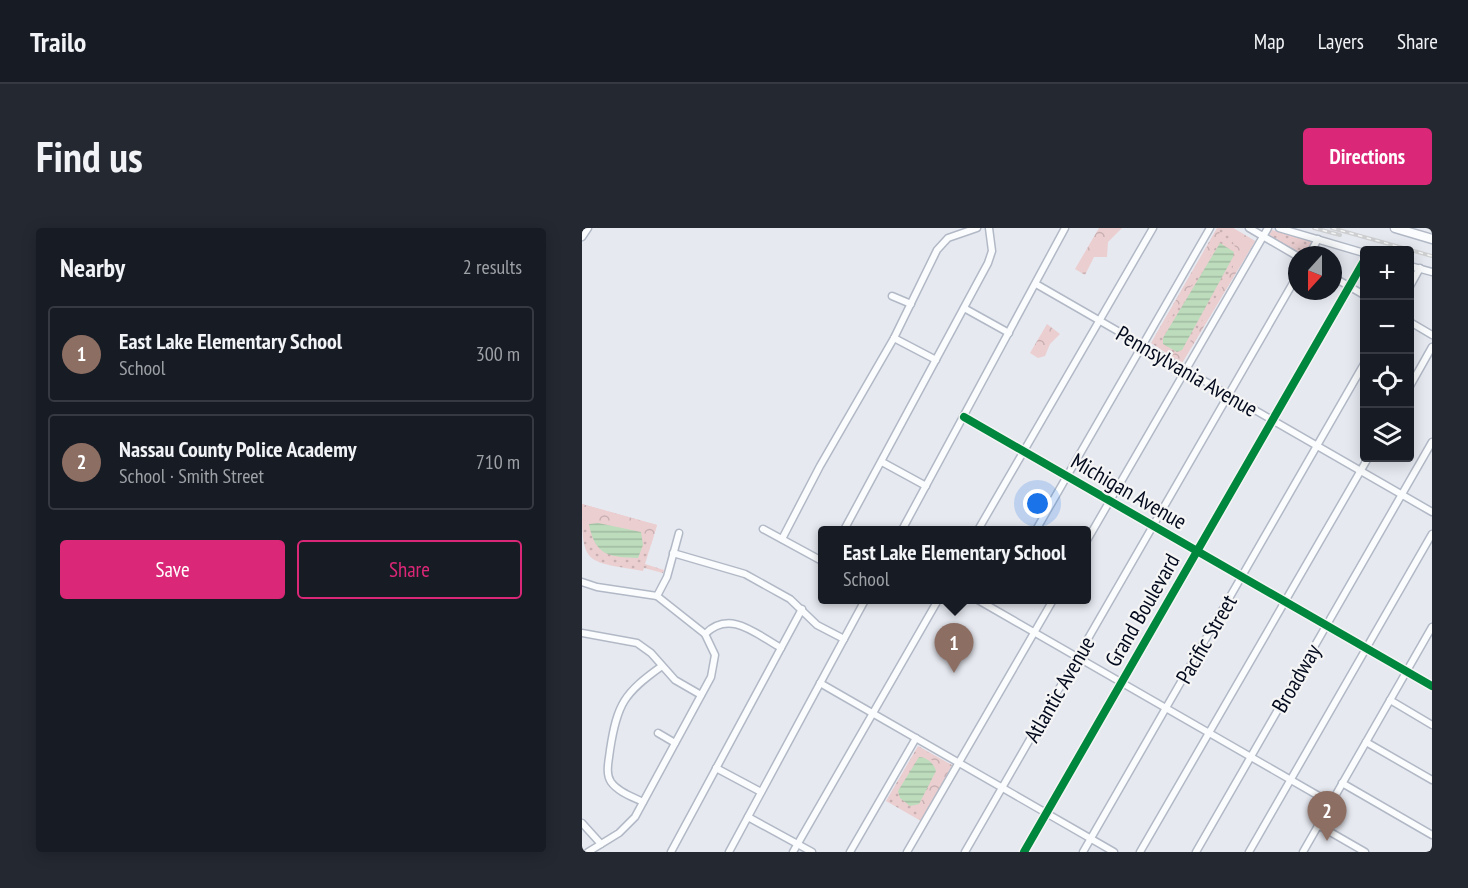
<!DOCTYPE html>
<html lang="en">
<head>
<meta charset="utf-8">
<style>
  body { margin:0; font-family:"PT Sans Narrow",sans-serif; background:#242831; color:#f1f3f6 }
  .controls { position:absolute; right:18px; top:18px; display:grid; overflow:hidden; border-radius:6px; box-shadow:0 3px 15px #0003 }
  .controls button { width:54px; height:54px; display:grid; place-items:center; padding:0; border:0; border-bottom:2px solid #363941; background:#171b24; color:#f1f3f6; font:30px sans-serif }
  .compass { position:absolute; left:706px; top:18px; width:54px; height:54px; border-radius:50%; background:#171b24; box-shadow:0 3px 15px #0003; rotate:201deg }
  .you { position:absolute; left:456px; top:276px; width:21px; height:21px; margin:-15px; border:4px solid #fff; border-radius:50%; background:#1a73e8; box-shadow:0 0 0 9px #1a73e833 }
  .badge { display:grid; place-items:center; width:39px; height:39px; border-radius:50%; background:#db2777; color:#fff; font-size:20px; font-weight:700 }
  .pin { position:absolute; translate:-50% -50px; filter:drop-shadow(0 2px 3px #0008) }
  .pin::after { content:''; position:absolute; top:32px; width:21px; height:18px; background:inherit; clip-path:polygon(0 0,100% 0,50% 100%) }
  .popup { position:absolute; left:236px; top:298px; width:273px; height:78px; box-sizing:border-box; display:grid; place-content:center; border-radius:6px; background:#171b24; filter:drop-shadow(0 2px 4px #0005); font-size:20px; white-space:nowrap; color:#9ea1a6 }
  .popup b { font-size:22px; color:#f1f3f6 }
  .popup::after { content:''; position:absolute; left:50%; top:100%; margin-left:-12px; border:12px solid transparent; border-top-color:#171b24 }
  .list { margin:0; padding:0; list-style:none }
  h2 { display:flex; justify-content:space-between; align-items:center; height:78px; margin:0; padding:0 24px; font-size:26px }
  h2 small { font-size:20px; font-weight:400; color:#9ea1a6 }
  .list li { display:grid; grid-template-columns:39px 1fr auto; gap:18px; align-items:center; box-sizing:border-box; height:96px; margin:0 12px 12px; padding:0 12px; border:2px solid #363941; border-radius:6px }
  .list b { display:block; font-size:22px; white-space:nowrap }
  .list p { margin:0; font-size:20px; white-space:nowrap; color:#9ea1a6 }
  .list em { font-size:20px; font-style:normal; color:#9ea1a6 }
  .actions { display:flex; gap:12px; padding:18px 24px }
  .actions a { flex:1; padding:14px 0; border:2px solid #db2777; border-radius:6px; text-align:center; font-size:21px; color:#db2777 }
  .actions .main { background:#db2777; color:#fff }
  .icon { flex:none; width:33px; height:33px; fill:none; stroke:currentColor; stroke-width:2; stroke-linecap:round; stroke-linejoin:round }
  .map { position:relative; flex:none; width:850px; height:624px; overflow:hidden; border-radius:6px }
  header { display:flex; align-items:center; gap:36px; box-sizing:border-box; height:84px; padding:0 30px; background:#171b24; border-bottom:2px solid #363941 }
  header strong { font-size:28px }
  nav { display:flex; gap:33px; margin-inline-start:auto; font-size:21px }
  .intro { display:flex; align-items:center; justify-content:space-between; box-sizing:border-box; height:144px; padding:0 36px }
  h1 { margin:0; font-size:42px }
  .button { padding:15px 27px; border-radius:6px; background:#db2777; color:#fff; font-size:21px; font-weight:700 }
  main { display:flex; gap:36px; padding:0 36px }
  aside { flex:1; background:#171b24; border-radius:6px; box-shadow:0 3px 15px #0003 }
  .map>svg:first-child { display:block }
</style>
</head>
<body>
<header>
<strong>Trailo</strong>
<nav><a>Map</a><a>Layers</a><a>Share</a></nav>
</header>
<div class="intro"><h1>Find us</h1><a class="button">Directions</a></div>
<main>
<aside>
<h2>Nearby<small>2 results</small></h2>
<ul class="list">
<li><span class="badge" style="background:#8d6e63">1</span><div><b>East Lake Elementary School</b><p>School</p></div><em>300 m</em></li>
<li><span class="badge" style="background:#8d6e63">2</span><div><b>Nassau County Police Academy</b><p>School · Smith Street</p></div><em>710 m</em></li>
</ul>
<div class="actions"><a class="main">Save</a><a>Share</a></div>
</aside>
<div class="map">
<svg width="850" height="624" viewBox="0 0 850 624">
  <defs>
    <pattern id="grass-dots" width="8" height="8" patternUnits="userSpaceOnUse" patternTransform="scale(1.5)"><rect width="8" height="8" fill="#ebced0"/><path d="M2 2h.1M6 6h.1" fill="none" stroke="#c8b0b2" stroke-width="1.8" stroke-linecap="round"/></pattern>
    <pattern id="forest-crowns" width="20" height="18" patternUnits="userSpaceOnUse" patternTransform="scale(1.5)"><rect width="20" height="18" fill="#ebced0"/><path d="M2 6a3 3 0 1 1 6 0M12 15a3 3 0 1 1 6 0" fill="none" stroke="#c8b0b2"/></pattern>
    <pattern id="water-rules" width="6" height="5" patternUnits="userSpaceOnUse" patternTransform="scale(1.5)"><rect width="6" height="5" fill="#bcdcbc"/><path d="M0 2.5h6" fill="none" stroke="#a0bba1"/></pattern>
  </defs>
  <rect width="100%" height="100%" fill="#e6e9f0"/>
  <g fill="url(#grass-dots)">
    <polygon points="635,0 651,0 673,13 600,135 569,115"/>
    <polygon points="690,2 729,13 730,15 723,27 718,27 686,9"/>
    <path d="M0,276L75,297L63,336L82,342L81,345L62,340L61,343C2,333 0,337 0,276Z"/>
    <polygon points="336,518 370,537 339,593 304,573"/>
  </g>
  <g fill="url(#forest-crowns)">
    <polygon points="517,0 540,0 526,14 525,29 512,29 503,47 493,41"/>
    <polygon points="636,0 638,6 636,15 589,90 572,110"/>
    <polygon points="644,0 651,0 673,13 600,135 589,129 590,127 606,117 650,42 655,23"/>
    <polygon points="465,96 478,106 468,116 463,128 456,130 448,125"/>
    <polygon points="0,276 75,297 69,317 66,306 7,296 0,290"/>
    <polygon points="337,519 369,539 339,593 334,583 356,541 355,535 340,526 336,528 316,563 308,569"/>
  </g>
  <g fill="url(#water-rules)">
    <polygon points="638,15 652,24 651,29 600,122 595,124 581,116 581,110"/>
    <path d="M16,295L59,304L61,317L56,330C27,329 13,328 7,296Z"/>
    <path d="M337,529C344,529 352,535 354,543L337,576L328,578L318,570L316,563Z"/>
  </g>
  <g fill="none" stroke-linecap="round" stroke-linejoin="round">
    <g stroke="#b2b9c6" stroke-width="9">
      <g id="minor">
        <polyline points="667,0 715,28"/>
        <polyline points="697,0 782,25"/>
        <polyline points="0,9 6,0"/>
        <polyline points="727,27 736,11"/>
        <polyline points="828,38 850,44"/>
        <polyline points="751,49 782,67"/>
        <polyline points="454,56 850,284"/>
        <polyline points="828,58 838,40"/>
        <polyline points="310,68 329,76"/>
        <polyline points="382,80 427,105"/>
        <polyline points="828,94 850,107"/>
        <polyline points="312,110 354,132"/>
        <polyline points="828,158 850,119"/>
        <polyline points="382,189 850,458"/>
        <polyline points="300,234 344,258"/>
        <polyline points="181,301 240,333"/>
        <polyline points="262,302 406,35 410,23 407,0"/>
        <polyline points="320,302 483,0"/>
        <polyline points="396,302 571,0"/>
        <polyline points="454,302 628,0"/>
        <polyline points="200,311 238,238 312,110 355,22 366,10 395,0"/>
        <polyline points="504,314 686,0"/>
        <polyline points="91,325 163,346 208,371 235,397 262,411"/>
        <polyline points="0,354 15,359 75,368 123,406 133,427 129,449 53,589 37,605 6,624"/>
        <polyline points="75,368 85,349 97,305"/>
        <polyline points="396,372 749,575"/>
        <polyline points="0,405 55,415 69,425 93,452 119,467"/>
        <path d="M123,406C148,381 174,406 199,420"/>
        <polyline points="238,455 532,624"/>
        <polyline points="808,472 850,497"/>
        <polyline points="76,505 93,515"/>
        <polyline points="784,514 850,552"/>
        <polyline points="134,540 179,564"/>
        <polyline points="760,555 850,607"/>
        <path d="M61,574C51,569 36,564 29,554C23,545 27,532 28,522C35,476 42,465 80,438"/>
        <polyline points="166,589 230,624"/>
        <polyline points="0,595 19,616"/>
        <polyline points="736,597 783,624"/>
        <polyline points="89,624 220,381"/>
        <polyline points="147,624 283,372"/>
        <polyline points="211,624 356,372"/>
        <polyline points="268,624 334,510"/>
        <polyline points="325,624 471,372"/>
        <polyline points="383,624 715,48"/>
        <polyline points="442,624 782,33"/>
        <polyline points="501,624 782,136"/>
        <polyline points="558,624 786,230"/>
        <polyline points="614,624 850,214"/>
        <polyline points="667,624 850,306"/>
        <polyline points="721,624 850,399"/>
      </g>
    </g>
    <g stroke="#b2b9c6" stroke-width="11">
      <polyline id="highway" points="813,0 850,11"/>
    </g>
    <use href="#minor" stroke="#fbfcfd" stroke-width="6"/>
    <use href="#highway" stroke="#fbfcfd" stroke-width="8"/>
    <g stroke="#cdcfd1" stroke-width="4">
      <g id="rail">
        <polyline points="732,0 758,7"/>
        <polyline points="750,0 850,28"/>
      </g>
    </g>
    <use href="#rail" stroke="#f5f5f5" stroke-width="1.5" stroke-dasharray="4.5" stroke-linecap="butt"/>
    <g stroke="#f5f5f5" stroke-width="11">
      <g id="cycleway">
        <polyline points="382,189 850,458"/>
        <polyline points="442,624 782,33"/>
      </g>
    </g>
    <use href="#cycleway" stroke="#00873e" stroke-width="8"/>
  </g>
  <g text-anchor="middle" stroke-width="4.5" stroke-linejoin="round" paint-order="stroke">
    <g font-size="22" fill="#030a1d" stroke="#f5f5f5">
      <text transform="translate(605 143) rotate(30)" y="8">Pennsylvania Avenue</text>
      <text transform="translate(547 263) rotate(30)" y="8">Michigan Avenue</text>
      <text transform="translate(560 382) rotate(-60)" y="8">Grand Boulevard</text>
      <text transform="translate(624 411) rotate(-60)" y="8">Pacific Street</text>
      <text transform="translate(714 450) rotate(-60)" y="8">Broadway</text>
      <text transform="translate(477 461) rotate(-60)" y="8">Atlantic Avenue</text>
    </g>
  </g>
</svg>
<div class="controls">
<button>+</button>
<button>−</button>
<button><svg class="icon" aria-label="locate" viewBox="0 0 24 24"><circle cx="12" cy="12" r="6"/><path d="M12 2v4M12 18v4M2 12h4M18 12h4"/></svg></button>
<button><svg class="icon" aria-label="layers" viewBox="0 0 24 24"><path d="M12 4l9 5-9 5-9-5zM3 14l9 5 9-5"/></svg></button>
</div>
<svg class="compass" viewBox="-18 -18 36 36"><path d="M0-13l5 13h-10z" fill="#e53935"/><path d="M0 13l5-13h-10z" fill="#9ea1a6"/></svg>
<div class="you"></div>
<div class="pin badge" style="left:372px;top:445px;background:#8d6e63">1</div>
<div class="popup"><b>East Lake Elementary School</b>School</div>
<div class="pin badge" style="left:745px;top:613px;background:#8d6e63">2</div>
</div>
</main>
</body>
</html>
